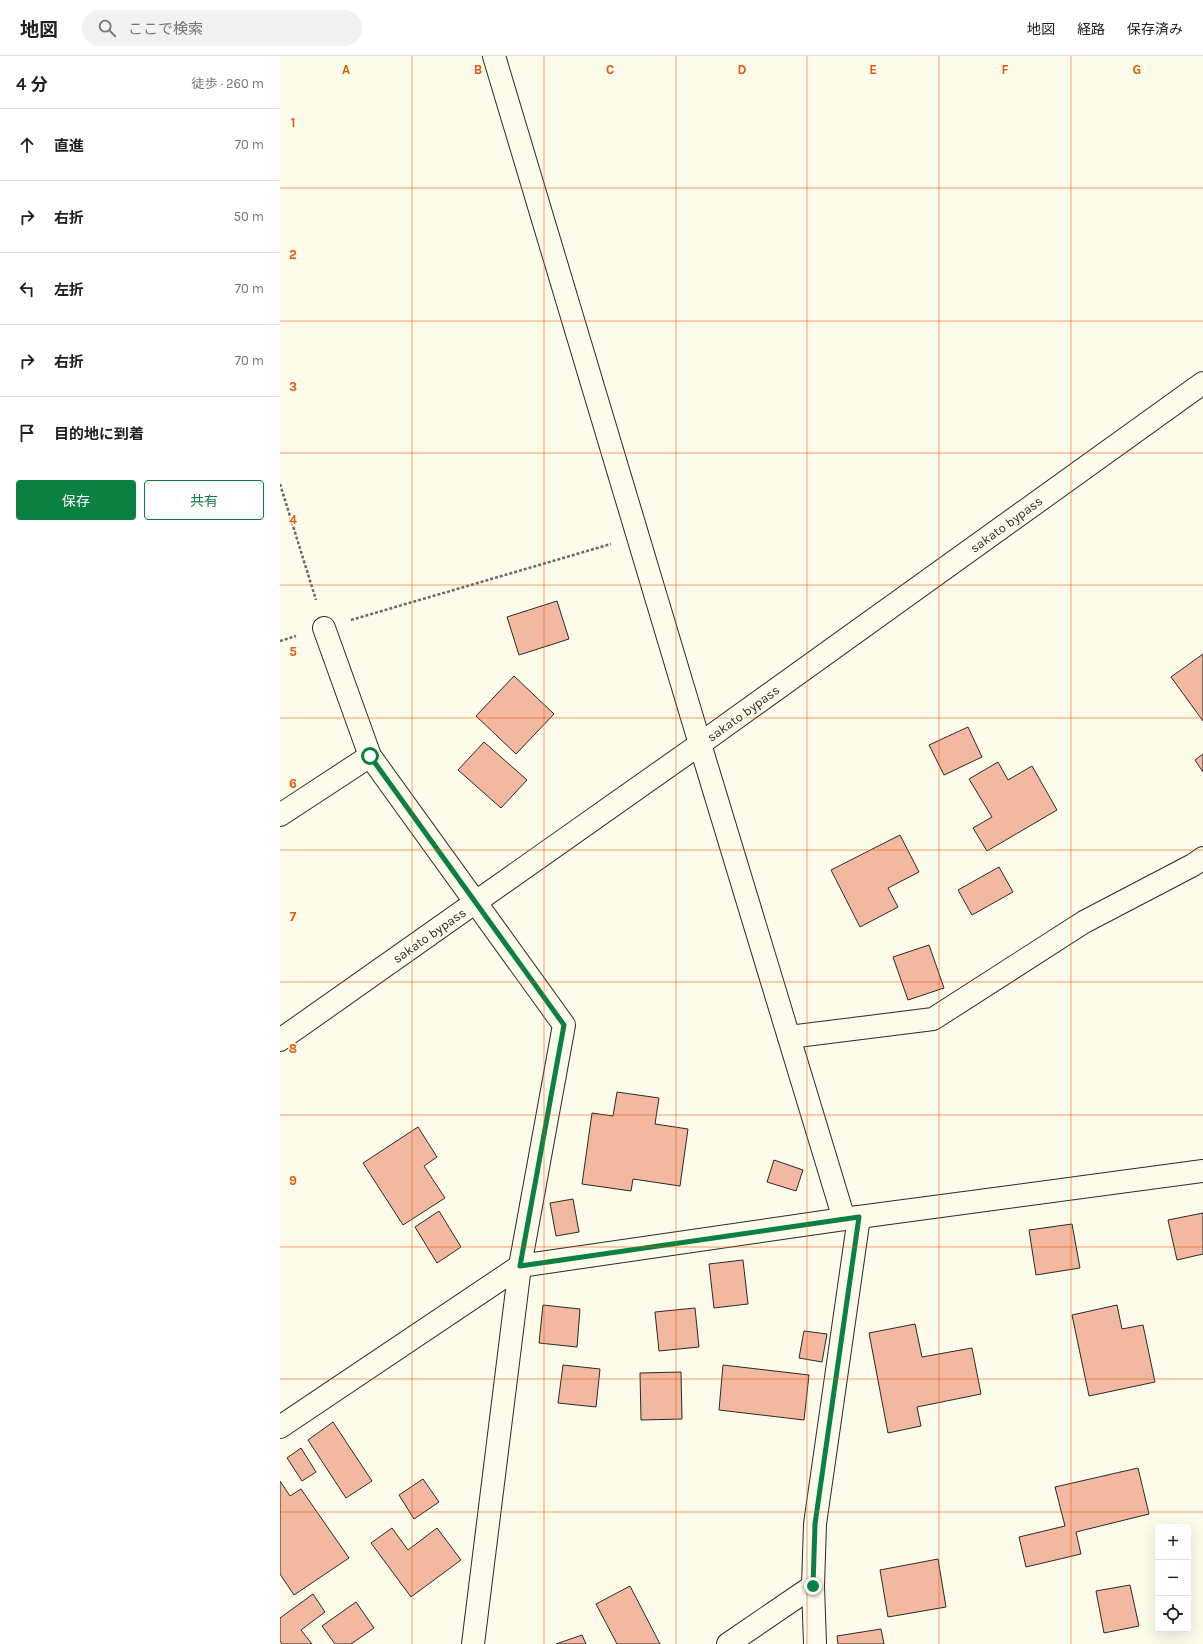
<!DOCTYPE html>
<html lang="ja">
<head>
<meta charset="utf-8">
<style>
  body { margin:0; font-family:Karla,"Noto Sans JP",sans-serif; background:#f2f2f2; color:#202124 }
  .controls { position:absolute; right:12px; bottom:12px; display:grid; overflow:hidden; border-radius:4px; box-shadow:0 4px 16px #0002 }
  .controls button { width:36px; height:36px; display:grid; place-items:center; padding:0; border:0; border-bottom:1px solid #e0e0e0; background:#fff; color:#202124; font:20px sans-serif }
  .stop { position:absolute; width:12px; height:12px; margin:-9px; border:3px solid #0b8043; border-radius:50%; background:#fff }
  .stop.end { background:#0b8043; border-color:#fff; box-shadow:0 1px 4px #0008 }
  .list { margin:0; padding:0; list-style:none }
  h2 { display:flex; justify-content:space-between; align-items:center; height:52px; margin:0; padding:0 16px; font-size:17px }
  h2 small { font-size:13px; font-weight:400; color:#757577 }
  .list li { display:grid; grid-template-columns:26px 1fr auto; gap:12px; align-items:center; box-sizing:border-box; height:72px; padding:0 16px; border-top:1px solid #e0e0e0 }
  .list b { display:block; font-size:15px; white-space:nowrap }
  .list em { font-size:13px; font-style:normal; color:#757577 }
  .actions { display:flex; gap:8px; padding:12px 16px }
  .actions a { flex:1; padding:9px 0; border:1px solid #0b8043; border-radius:4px; text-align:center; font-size:14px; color:#0b8043 }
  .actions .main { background:#0b8043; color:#fff }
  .icon { flex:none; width:22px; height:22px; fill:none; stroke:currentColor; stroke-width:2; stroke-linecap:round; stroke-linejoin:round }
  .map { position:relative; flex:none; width:923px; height:1588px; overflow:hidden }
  header { display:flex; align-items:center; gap:24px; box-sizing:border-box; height:56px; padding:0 20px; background:#fff; border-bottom:1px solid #e0e0e0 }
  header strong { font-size:19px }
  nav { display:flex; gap:22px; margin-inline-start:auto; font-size:14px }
  .search { width:280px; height:36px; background:#f2f2f2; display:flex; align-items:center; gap:10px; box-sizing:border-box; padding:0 14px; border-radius:22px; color:#757577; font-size:15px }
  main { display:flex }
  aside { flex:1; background:#fff }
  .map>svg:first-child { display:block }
</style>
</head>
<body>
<header>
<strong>地図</strong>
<div class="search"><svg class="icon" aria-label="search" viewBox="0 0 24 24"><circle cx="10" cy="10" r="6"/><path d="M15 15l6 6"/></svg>ここで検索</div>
<nav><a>地図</a><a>経路</a><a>保存済み</a></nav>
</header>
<main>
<aside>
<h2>4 分<small>徒歩 · 260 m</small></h2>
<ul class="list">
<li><svg class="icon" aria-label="ahead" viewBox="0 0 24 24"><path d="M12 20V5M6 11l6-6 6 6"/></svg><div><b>直進</b></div><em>70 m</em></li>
<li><svg class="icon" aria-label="right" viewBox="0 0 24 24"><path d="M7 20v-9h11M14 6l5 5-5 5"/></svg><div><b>右折</b></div><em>50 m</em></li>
<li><svg class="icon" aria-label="left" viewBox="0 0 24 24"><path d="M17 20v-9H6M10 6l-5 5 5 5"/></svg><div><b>左折</b></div><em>70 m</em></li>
<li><svg class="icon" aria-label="right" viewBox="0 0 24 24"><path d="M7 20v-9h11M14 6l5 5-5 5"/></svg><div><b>右折</b></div><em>70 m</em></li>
<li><svg class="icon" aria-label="arrive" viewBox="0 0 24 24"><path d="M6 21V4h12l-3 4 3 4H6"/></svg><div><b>目的地に到着</b></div></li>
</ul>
<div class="actions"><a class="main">保存</a><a>共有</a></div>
</aside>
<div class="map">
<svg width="923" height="1588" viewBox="0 0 923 1588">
  <rect width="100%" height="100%" fill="#fdfbea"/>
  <g fill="#f2b8a0" stroke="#2b2b2b">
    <polygon points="277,545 289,583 239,599 227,561"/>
    <polygon points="923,598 923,665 891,621"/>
    <polygon points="234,620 274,658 236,698 196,660"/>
    <polygon points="688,671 702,701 664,719 649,689"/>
    <polygon points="204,686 247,724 221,752 178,714"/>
    <polygon points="923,698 923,716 915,704"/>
    <polygon points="718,706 728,724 752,710 777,754 707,795 693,772 712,761 689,723"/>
    <polygon points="620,779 639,816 608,832 618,851 580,871 551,814"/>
    <polygon points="719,811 733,836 692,859 678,834"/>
    <polygon points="649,889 664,932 628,944 613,901"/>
    <polygon points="337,1036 379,1042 375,1068 408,1073 400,1130 353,1123 351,1135 302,1128 312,1057 333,1060"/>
    <polygon points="138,1071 157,1101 144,1110 165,1142 123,1169 83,1107"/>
    <polygon points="494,1104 523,1114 516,1135 487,1126"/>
    <polygon points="293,1143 299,1176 276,1180 270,1147"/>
    <polygon points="159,1155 181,1191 157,1207 135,1171"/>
    <polygon points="923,1157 923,1198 897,1204 888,1164"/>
    <polygon points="792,1168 800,1212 756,1219 749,1174"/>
    <polygon points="463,1204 468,1248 434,1252 429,1208"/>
    <polygon points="263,1249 300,1253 297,1291 259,1287"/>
    <polygon points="837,1249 842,1273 863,1269 875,1326 809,1340 792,1259"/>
    <polygon points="415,1252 419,1291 379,1295 375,1256"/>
    <polygon points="635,1268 642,1301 692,1292 701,1338 637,1351 641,1370 608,1377 589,1277"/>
    <polygon points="524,1275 547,1278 542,1306 519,1302"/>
    <polygon points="283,1309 320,1313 316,1351 278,1347"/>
    <polygon points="443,1309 529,1319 524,1364 439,1354"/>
    <polygon points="401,1316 402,1363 361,1364 360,1317"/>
    <polygon points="53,1366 92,1425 66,1442 28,1384"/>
    <polygon points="21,1392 36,1416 22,1425 7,1402"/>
    <polygon points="858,1412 869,1458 796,1476 801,1498 746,1511 739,1481 785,1470 775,1431"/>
    <polygon points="143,1423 159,1446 134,1463 119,1439"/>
    <polygon points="0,1425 10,1440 21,1433 69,1502 14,1539 0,1518"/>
    <polygon points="112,1472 128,1494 157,1472 181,1504 131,1541 91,1487"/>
    <polygon points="658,1503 666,1551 608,1561 600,1514"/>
    <polygon points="850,1529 859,1570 824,1577 816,1535"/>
    <polygon points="350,1530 380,1588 337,1588 316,1548"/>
    <polygon points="33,1538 45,1556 21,1574 32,1588 2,1588 0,1585 0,1562"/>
    <polygon points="76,1546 94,1572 71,1588 55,1588 42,1570"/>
    <polygon points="601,1573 604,1588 558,1588 557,1580"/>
    <polygon points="302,1579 306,1588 276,1588"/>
  </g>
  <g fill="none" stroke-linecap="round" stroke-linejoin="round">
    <g stroke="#2b2b2b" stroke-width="24">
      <g id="minor">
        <polyline points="214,0 420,688 564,1163"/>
        <polyline points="44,572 90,700 284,969 240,1210 193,1588"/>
        <polyline points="0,759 90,700"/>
        <polyline points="509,981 653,963 804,866 913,809 923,802"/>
        <polyline points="0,1371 240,1210 564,1163 923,1115"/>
        <polyline points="448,1588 533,1530"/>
        <polyline points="535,1588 533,1530 535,1468 579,1161"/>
      </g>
    </g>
    <g stroke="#2b2b2b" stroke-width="24">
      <polyline id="trunk" points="0,984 420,688 923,327"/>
    </g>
    <g stroke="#6a6964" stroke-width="2.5" stroke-dasharray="3 2" stroke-linecap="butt">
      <polyline points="0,428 36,544"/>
      <polyline points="71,564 331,488"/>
      <polyline points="0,585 16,580"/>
    </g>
    <use href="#minor" stroke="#fdfbea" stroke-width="22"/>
    <use href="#trunk" stroke="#fdfbea" stroke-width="22"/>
  </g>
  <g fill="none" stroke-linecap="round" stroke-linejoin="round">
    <polyline stroke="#0b8043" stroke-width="5" points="90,700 284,969 240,1210 579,1161 535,1468 533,1530"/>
  </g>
  <path fill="none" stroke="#e8590c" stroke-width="1" stroke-opacity="0.55" d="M132,0V1588M264,0V1588M396,0V1588M527,0V1588M659,0V1588M791,0V1588M0,132H923M0,265H923M0,397H923M0,529H923M0,662H923M0,794H923M0,926H923M0,1059H923M0,1191H923M0,1323H923M0,1456H923"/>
  <g text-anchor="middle" stroke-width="3" stroke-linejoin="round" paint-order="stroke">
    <g font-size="13" fill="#2b2b2b" stroke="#fdfbea">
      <text transform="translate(726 468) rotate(-36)" y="5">sakato bypass</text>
      <text transform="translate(463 657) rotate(-36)" y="5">sakato bypass</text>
      <text transform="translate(149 879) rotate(-35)" y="5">sakato bypass</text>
    </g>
  </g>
  <g font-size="13" text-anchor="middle" font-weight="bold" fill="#e8590c" stroke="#fdfbea" stroke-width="3" stroke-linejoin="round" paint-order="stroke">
    <text x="66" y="18">A</text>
    <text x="198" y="18">B</text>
    <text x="330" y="18">C</text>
    <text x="462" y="18">D</text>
    <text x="593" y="18">E</text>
    <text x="725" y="18">F</text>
    <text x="857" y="18">G</text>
    <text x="13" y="71">1</text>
    <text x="13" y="203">2</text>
    <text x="13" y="335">3</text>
    <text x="13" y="468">4</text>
    <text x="13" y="600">5</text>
    <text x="13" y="732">6</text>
    <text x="13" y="865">7</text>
    <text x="13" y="997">8</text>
    <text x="13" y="1129">9</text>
  </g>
</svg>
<div class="controls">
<button>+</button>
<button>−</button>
<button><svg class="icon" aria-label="locate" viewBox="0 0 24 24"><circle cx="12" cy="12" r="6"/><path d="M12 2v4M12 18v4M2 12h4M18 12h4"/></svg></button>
</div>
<div class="stop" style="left:90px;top:700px"></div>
<div class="stop end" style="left:533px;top:1530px"></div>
</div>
</main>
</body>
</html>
